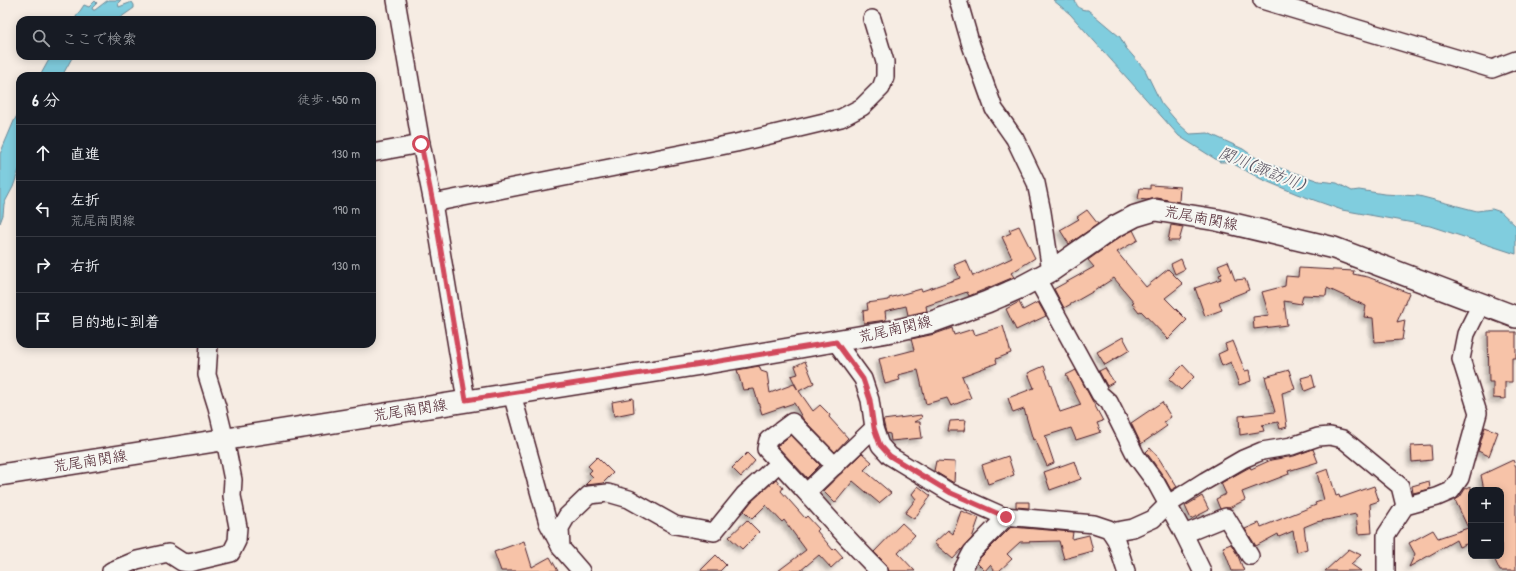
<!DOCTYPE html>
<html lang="ja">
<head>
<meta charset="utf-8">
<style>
  body { margin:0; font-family:"Patrick Hand","Klee One",sans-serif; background:#20242c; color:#f1f3f6 }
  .controls { position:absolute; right:12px; bottom:12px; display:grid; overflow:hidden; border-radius:8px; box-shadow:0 2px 10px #0003 }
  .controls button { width:36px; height:36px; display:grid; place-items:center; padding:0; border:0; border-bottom:1px solid #363941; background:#171b24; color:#f1f3f6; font:20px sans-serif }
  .stop { position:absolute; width:12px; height:12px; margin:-9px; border:3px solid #d1495b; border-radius:50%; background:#fff }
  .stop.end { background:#d1495b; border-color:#fff; box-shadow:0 1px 4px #0008 }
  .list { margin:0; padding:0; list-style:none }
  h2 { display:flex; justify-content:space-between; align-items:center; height:52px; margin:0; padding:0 16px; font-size:17px }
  h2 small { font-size:13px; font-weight:400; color:#9ea1a6 }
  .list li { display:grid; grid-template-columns:26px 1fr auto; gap:12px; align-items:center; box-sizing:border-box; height:56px; padding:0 16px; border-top:1px solid #363941 }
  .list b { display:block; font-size:15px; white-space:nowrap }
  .list p { margin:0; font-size:13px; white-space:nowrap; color:#9ea1a6 }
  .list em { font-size:13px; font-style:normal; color:#9ea1a6 }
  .icon { flex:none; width:22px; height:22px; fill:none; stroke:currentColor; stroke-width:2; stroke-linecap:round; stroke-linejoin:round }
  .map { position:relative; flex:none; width:1516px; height:571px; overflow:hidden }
  .search { position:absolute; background:#171b24; box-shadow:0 2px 10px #0003; left:16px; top:16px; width:360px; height:44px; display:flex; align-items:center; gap:10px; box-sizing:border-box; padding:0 14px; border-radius:12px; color:#9ea1a6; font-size:15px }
  .panel { position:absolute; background:#171b24; box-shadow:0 2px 10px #0003; left:16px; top:72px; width:360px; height:276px; border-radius:12px }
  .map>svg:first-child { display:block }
</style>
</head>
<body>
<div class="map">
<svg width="1516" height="571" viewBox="0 0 1516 571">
  <defs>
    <filter id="shadow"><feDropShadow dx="-3.5" dy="3.5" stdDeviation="2" flood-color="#0004"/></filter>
  </defs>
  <rect width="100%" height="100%" fill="#f6ece3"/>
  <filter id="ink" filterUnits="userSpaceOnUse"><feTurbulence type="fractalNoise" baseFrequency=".025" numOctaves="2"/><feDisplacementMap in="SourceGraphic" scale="8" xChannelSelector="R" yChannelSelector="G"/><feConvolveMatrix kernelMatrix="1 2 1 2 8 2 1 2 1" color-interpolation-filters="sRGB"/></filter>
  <g filter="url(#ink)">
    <g fill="#80cdde" stroke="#6a8796">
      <polygon points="108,0 121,0 118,3 119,7 132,2 134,5 134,8 117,20 74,20 84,5 89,7 95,1 97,3 92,8 93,10 95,10"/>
      <path d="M1053,0H1076L1075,1C1078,8 1080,10 1088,10L1120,37L1126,48L1145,70L1161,103L1179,124L1190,134L1208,133L1243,149L1253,156L1268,164L1319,181L1337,183L1352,191L1359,190L1384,194L1419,196L1477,211L1492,209L1501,212L1516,226V254L1430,226L1342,210L1297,194L1261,179L1230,162H1220L1179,136L1070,14Z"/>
      <polygon points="51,56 73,56 62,76 40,76"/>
      <polygon points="20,110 20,167 13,187 4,204 3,215 0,223 0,154 14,121"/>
    </g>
    <g fill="#f7c3a8" stroke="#4a1f2b" filter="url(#shadow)">
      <polygon points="1150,185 1180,187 1179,202 1157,198 1147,200 1138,199 1140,188 1150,189"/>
      <polygon points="1087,210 1098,224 1069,244 1060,230 1079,219 1077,217"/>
      <polygon points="1171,225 1183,227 1179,241 1168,241"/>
      <polygon points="1019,226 1035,258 1011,273 1014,277 969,296 967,292 926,306 927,311 908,315 906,306 885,311 886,320 864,323 863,311 868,310 867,303 889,300 889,298 921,289 922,291 960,278 954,265 966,260 973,276 1012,258 1002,237 1011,233 1009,230"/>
      <polygon points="1133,230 1138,240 1117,252 1146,287 1168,269 1183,284 1165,298 1187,320 1168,339 1141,311 1139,312 1132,303 1134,302 1114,278 1094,291 1064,308 1054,289 1094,267 1088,260 1120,237"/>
      <polygon points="1181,259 1185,269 1175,274 1171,264"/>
      <polygon points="1228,261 1235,280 1245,279 1249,290 1219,302 1222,310 1205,316 1195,288 1221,279 1219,275 1222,274 1218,265"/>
      <polygon points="1299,268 1354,271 1353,274 1368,277 1409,293 1397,322 1405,320 1402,340 1375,342 1373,318 1364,317 1366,306 1327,288 1326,296 1303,295 1301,304 1284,301 1287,325 1254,329 1253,317 1269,315 1262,292 1285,286 1286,276 1298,277"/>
      <polygon points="1019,302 1023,310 1038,302 1046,316 1016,330 1006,309"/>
      <polygon points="1003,326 1011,353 996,359 997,363 962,376 971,398 951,406 947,398 926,404 918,370 898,375 900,380 885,384 879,359 914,350 911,339 935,334 952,328 954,335 973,329 975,335"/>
      <polygon points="1488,332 1516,332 1516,358 1512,358 1512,382 1505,382 1505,399 1493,398 1493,382 1489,382"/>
      <polygon points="1123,337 1130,350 1105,365 1097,352"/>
      <polygon points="1233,341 1245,371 1249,370 1251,381 1239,385 1231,362 1222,366 1218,354 1227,350 1225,344"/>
      <polygon points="805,361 814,383 799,391 813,411 820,405 830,415 829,417 848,438 835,452 803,419 794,403 762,414 754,389 743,390 737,370 759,366 761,371 767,373 770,393 794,384 798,390 791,376 798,374 795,366"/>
      <polygon points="1183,365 1194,377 1181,390 1169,379"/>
      <polygon points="1044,366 1060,412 1081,405 1066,375 1076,370 1103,421 1097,423 1101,432 1076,440 1071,428 1045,436 1054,463 1047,466 1035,439 1033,440 1024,409 1013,413 1008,398 1034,388 1028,373"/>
      <polygon points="1105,368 1114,382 1107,386 1099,371"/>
      <polygon points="1289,370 1295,389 1282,393 1287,427 1280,429 1278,422 1262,425 1264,431 1240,435 1239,416 1275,412 1265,377"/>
      <polygon points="1312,375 1315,387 1305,391 1301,378"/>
      <polygon points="633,398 634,412 614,416 612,402"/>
      <polygon points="1162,402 1171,417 1164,422 1167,426 1141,444 1131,423"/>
      <polygon points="921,415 922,418 914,422 920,422 922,438 891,441 890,434 886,433 883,420"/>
      <polygon points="966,420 964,431 948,431 950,421"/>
      <polygon points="1485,427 1498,432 1489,456 1478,451"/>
      <polygon points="791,435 820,465 807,478 777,446"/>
      <polygon points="1431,445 1432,460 1412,462 1411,446"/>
      <polygon points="1150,448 1158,457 1177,487 1171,490 1164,477 1146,452"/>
      <polygon points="1313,449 1318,462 1288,471 1289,474 1242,492 1245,500 1229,508 1220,509 1216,499 1226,494 1221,483 1250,467 1251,469 1271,460 1294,456"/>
      <polygon points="747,453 755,461 741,477 732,468"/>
      <polygon points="862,453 872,462 864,470 891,493 879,503 853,481 835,503 823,491"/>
      <polygon points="1008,456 1014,475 988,484 982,465"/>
      <polygon points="597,457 613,473 603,483 587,485 586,484 593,477 589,473 592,470 588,466"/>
      <polygon points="1513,460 1516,467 1516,571 1500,571 1493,556 1501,556 1501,490 1484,490 1481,475"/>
      <polygon points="936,461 955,462 954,483 934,471"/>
      <polygon points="1075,461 1081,479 1050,490 1044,472"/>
      <polygon points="1328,469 1336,496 1339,495 1340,498 1374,486 1379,501 1370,504 1372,533 1358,534 1356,514 1316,522 1304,527 1307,549 1297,552 1293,531 1279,537 1278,534 1256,546 1245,529 1259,523 1261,527 1316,505 1315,503 1324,500 1317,473"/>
      <polygon points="776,479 783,488 781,491 805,518 807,516 819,529 817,531 833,550 835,548 843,557 831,568 819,555 800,571 778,571 806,550 784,520 782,522 766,505 752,519 744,511 751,502"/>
      <polygon points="1429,481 1430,489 1413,493 1412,486"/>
      <polygon points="918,486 931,496 914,519 905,513 916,499 912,494"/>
      <polygon points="1471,486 1471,542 1459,547 1456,540 1409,567 1415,554 1409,543 1433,530 1438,538 1468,528 1455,500 1460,497 1465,489"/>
      <polygon points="1202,496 1209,510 1191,519 1185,506"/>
      <polygon points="1016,502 1029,502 1029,508 1016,507"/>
      <polygon points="961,511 979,518 972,538 953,559 934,543 948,530 953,534"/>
      <polygon points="747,520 759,532 742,549 729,537"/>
      <polygon points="902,523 915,535 898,553 915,571 889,571 886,564 874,552"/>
      <polygon points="1011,527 1073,532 1072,539 1089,535 1093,551 1064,559 1059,541 1020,542 1007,554 1012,559 999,571 995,571 990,565 985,571 977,563 980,558"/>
      <polygon points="524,541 532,567 550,557 558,571 501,571 494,552"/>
      <polygon points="1231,544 1238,556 1244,571 1232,571 1223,547"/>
      <polygon points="1349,549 1361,555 1351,564 1361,571 1325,571"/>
      <polygon points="716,555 726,565 720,571 700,571"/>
    </g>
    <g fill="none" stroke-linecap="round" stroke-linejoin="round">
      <g stroke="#4a1f2b" stroke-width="20">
        <g id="minor">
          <polyline points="396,0 421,144 433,203 466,400"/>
          <polyline points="958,0 971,45 994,109 1015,139 1036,183 1042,212 1051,271"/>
          <polyline points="1262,0 1492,69 1516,60"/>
          <polyline points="372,153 421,144"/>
          <polyline points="433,203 736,143 841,118 862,107 881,88 885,77 885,62 872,19"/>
          <polyline points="1037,279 1100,394 1109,402 1136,456 1156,483 1184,534 1226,517 1250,556"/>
          <polyline points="836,342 863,379 870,400 874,428 880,445 890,456 951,493 1003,516 1094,524 1109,529 1116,540 1126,571"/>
          <polyline points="512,394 548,523 561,548 581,571"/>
          <path d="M835,466L792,422L768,440L766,449C804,489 840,532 879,571"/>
          <polyline points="807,492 874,428"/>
          <polyline points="1111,532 1133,528 1153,519 1167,505 1205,481 1243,459 1262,451 1292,446 1318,437 1330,436 1343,439 1400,486 1405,506"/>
          <polyline points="1184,534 1202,571"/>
          <polyline points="561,548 560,528 567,516 589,495 608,493 629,499 675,525 714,532 744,495 779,463"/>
          <polyline points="111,571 137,560 168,553 182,562 189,563 231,553 237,541 238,527 232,496 233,480 225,440 217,407 207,375 209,344"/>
          <polyline points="962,571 972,552 1006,517"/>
          <polyline points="1386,571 1386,535 1405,506 1437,497 1451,491 1460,478 1478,413 1461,359 1466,334 1481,304"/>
        </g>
      </g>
      <g stroke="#4a1f2b" stroke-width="24">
        <polyline id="major" points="0,475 701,364 893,331 932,322 987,302 1019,288 1051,271 1114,227 1135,216 1155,210 1217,220 1334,248 1516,317"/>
      </g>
      <use href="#minor" stroke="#f6f6f2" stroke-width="17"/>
      <use href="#major" stroke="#f6f6f2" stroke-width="21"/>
    </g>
  </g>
  <g fill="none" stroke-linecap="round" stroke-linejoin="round" filter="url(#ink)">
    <polyline stroke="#d1495b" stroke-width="5" points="421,144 433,203 466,400 701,364 836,342 863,379 870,400 874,428 880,445 890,456 951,493 1006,517"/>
  </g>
  <g text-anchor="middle" stroke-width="4" stroke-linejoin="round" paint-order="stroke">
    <g font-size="15" fill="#4a1f2b" stroke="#f6f6f2">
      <text transform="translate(1201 218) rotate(11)" y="5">荒尾南関線</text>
      <text transform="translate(895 329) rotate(-13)" y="5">荒尾南関線</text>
      <text transform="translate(410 410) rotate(-9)" y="5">荒尾南関線</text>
      <text transform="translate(90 461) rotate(-9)" y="5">荒尾南関線</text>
    </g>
    <g font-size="16" font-style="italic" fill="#5a5361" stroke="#f6f6f2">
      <text transform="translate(1262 168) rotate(22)" y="6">関川(諏訪川)</text>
    </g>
  </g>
</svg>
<div class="controls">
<button>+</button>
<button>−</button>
</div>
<div class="stop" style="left:421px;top:144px"></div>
<div class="stop end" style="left:1006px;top:517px"></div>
<div class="search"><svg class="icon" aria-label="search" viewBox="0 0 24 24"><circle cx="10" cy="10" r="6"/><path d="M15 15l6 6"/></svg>ここで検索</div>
<section class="panel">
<h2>6 分<small>徒歩 · 450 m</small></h2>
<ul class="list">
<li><svg class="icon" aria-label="ahead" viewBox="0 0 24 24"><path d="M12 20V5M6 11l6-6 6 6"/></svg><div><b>直進</b></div><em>130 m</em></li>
<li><svg class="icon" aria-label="left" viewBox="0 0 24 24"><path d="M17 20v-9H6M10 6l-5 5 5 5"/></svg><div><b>左折</b><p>荒尾南関線</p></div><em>190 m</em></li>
<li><svg class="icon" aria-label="right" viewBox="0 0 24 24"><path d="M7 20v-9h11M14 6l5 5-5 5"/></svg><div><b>右折</b></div><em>130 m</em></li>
<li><svg class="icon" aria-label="arrive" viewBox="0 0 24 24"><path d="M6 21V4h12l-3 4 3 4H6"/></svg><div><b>目的地に到着</b></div></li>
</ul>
</section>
</div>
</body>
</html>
